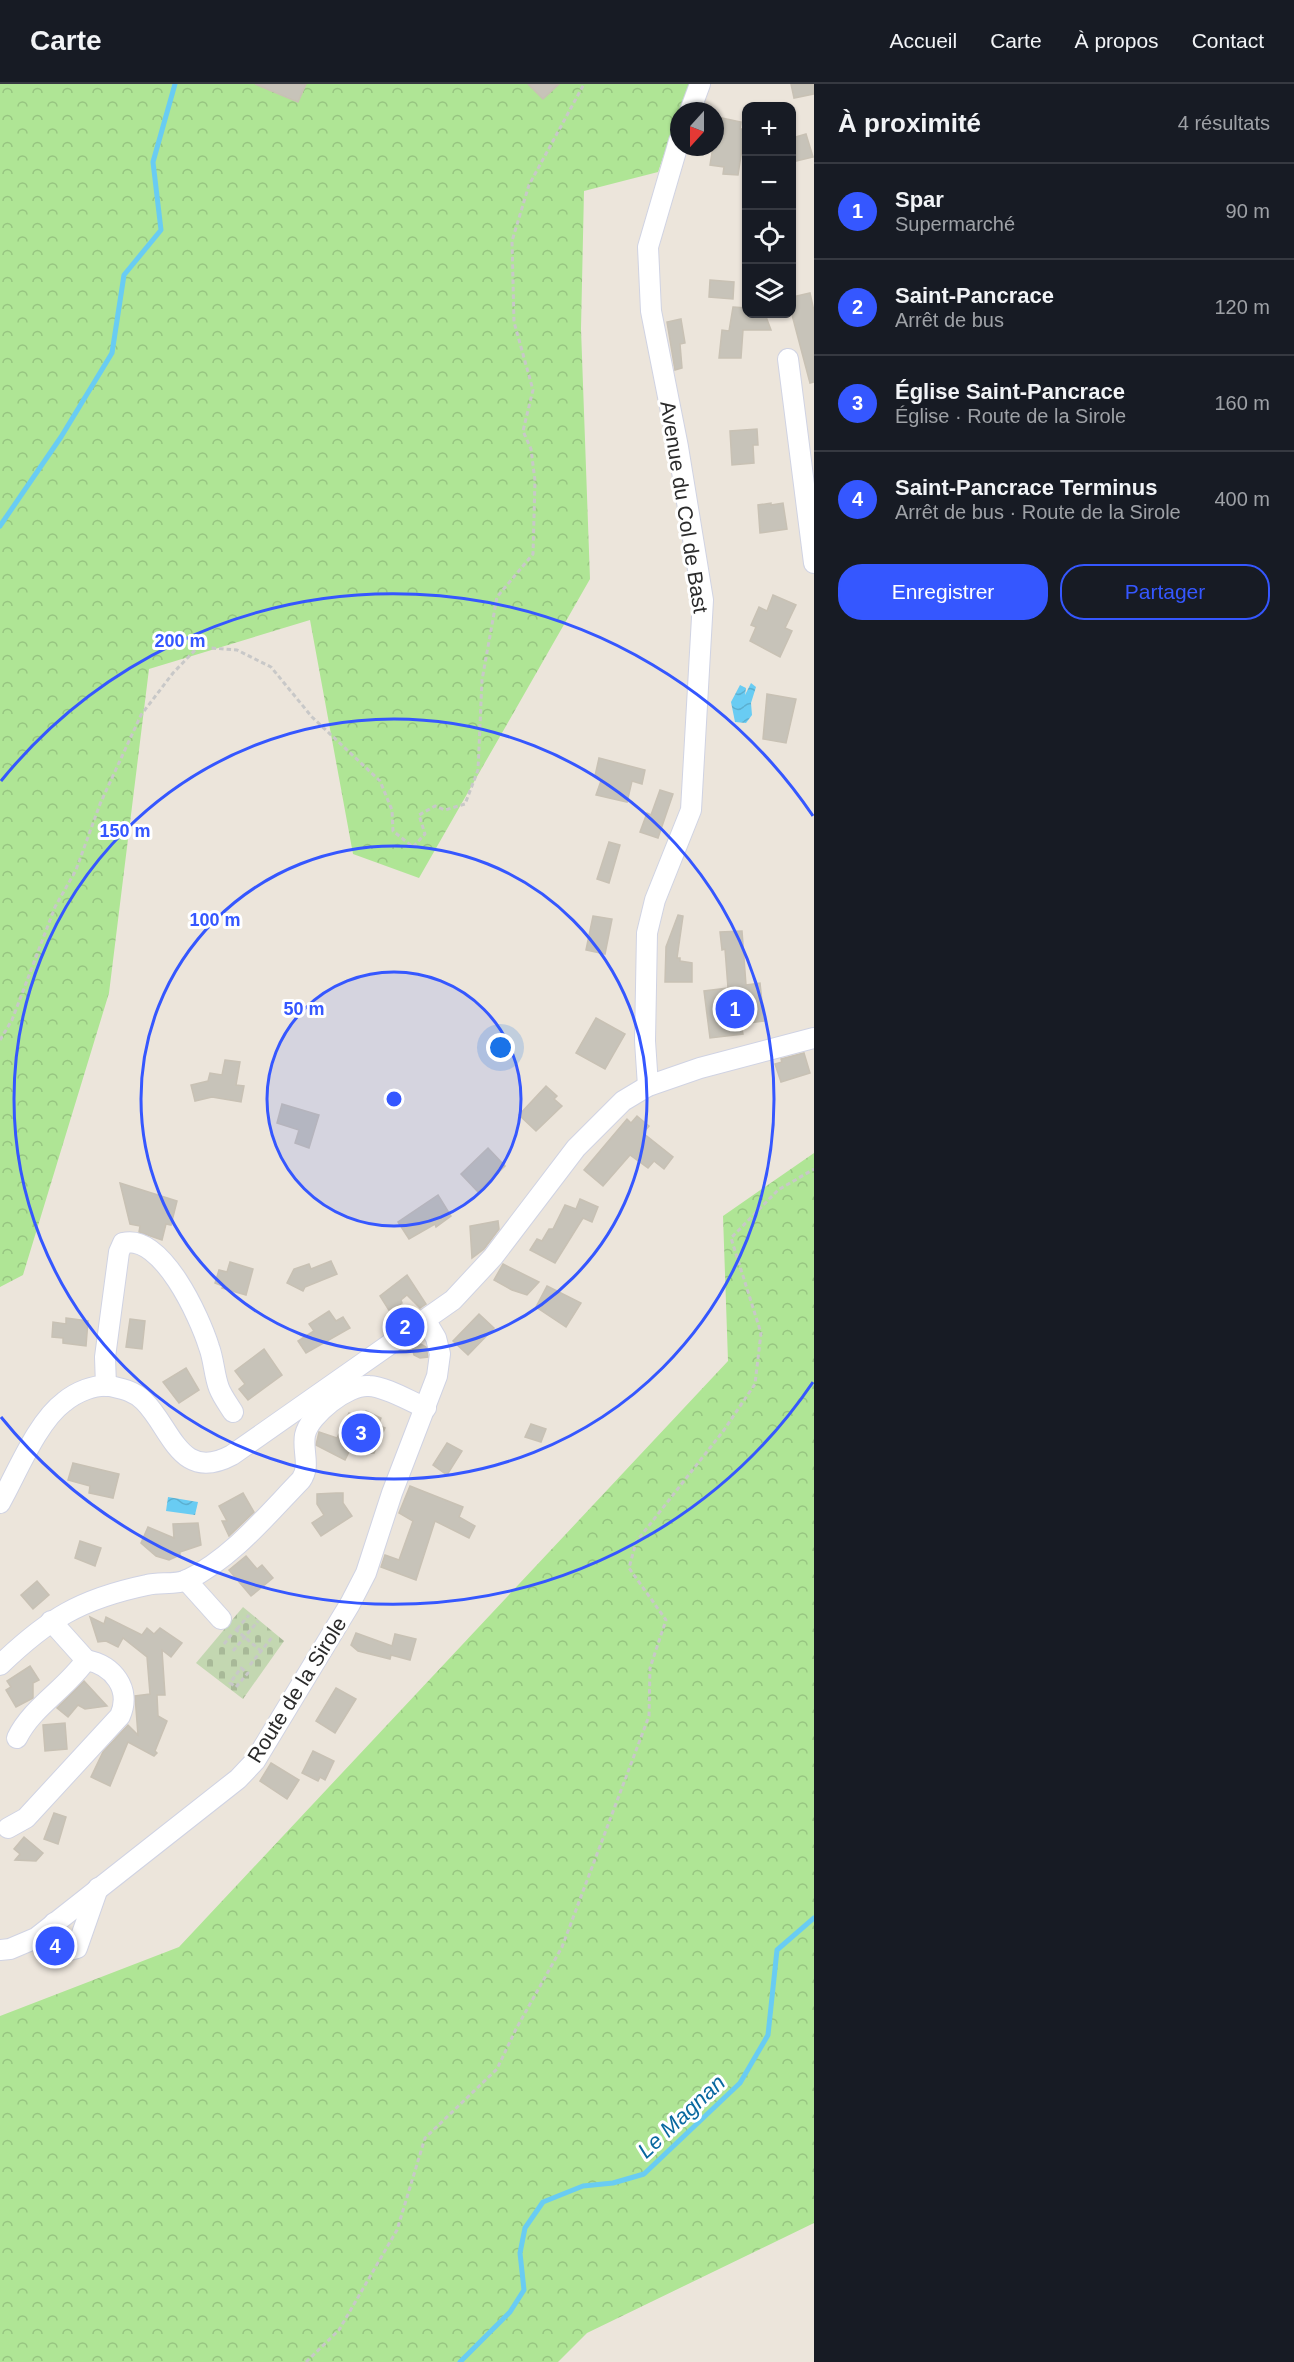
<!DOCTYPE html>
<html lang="fr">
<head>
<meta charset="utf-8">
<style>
  body { margin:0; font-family:Helvetica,sans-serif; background:#242831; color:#f1f3f6 }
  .controls { position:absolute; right:18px; top:18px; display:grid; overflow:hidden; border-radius:12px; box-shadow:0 2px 4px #0004 }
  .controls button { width:54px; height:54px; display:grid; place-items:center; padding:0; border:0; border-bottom:2px solid #363941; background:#171b24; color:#f1f3f6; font:30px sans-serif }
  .compass { position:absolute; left:670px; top:18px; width:54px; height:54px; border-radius:50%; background:#171b24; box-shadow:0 2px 4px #0004; rotate:201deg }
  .you { position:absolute; left:501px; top:964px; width:21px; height:21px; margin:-15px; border:4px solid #fff; border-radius:50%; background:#1a73e8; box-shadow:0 0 0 9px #1a73e833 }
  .badge { display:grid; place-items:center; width:39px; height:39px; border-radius:50%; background:#3557ff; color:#fff; font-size:20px; font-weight:700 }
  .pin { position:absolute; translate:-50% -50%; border:3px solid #fff; box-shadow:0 2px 6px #0006 }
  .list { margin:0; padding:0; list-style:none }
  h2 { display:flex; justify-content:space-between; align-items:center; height:78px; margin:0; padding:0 24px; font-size:26px }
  h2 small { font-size:20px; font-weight:400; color:#9ea1a6 }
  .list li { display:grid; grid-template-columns:39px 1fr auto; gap:18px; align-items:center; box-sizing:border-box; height:96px; padding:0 24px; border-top:2px solid #363941 }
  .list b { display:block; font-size:22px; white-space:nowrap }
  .list p { margin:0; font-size:20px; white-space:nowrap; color:#9ea1a6 }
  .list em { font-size:20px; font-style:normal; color:#9ea1a6 }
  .actions { display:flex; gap:12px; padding:18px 24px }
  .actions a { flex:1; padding:14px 0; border:2px solid #3557ff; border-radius:24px; text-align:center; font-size:21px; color:#3557ff }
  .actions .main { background:#3557ff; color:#fff }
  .icon { flex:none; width:33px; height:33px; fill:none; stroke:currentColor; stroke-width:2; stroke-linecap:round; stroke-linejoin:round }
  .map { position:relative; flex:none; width:814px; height:2278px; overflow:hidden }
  header { display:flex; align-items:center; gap:36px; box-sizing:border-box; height:84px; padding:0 30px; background:#171b24; border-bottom:2px solid #363941 }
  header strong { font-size:28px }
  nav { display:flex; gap:33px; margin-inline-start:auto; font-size:21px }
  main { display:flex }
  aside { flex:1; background:#171b24 }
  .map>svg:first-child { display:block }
</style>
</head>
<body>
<header>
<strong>Carte</strong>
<nav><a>Accueil</a><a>Carte</a><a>À propos</a><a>Contact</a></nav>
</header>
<main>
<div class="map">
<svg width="814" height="2278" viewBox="0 0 814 2278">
  <defs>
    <pattern id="forest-crowns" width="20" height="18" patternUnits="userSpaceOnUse" patternTransform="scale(1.5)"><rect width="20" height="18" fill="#afe595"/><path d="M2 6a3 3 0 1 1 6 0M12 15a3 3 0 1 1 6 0" fill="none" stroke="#97c581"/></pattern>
    <pattern id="cemetery-stones" width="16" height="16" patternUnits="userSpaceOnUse" patternTransform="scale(1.5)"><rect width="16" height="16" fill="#c3d7b1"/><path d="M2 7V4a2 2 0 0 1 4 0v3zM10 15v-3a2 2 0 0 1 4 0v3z" fill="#a8b998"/></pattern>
    <pattern id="water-waves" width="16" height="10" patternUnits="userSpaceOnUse" patternTransform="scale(1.5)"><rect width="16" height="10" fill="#69ccf3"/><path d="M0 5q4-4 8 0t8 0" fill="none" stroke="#5bafd0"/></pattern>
  </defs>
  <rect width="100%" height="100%" fill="#ece5db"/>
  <g fill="url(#forest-crowns)">
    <polygon points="0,0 692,0 681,27 679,27 658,88 584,107 581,245 590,495 419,794 353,770 310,536 149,585 109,909 23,1191 0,1203"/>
    <polygon points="814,1069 814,2139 587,2249 558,2278 0,2278 0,1932 179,1863 728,1277 723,1132"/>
  </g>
  <polygon fill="url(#cemetery-stones)" points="243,1523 284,1557 243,1615 196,1579"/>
  <g fill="url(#water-waves)">
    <polygon points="751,599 756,603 751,619 752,631 746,639 735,638 731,618 740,601 746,604 745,611"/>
    <polygon points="168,1413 198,1418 195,1431 166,1427"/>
  </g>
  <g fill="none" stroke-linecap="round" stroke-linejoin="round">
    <g stroke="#69ccf3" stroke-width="5">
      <polyline points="0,442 61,353 112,269 124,191 161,146 153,78 175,0"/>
      <polyline points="460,2278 510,2228 524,2206 520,2169 525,2144 543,2118 583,2102 613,2099 644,2090 740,1999 768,1951 777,1866 814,1834"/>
    </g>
  </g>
  <g fill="#c7c3b9" stroke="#c8c1b4" stroke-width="1.5">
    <polygon points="255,0 306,0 298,18"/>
    <polygon points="528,0 559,0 543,15"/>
    <polygon points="791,0 814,0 814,10 794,14"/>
    <polygon points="722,34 741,38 740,45 745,45 738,91 723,90 724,83 710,81 717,38"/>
    <polygon points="806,50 813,73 792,78 792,54"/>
    <polygon points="710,196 734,198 733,215 709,213"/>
    <polygon points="810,209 814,227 814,298 810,299 792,231 792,213"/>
    <polygon points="733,223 747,224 747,230 765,230 771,246 743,246 741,274 719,274 722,246 729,247"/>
    <polygon points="681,235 685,259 680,260 682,284 675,286 667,238"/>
    <polygon points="757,345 758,361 753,361 754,379 732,381 730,347"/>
    <polygon points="771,419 771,421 783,419 787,445 760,449 758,421"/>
    <polygon points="773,511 796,521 785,544 792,547 780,573 750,557 756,543 751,541 759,523 767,527"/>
    <polygon points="767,610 796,615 786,659 763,655"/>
    <polygon points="599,674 645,686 642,700 632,697 627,718 596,711 602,694 595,692"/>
    <polygon points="660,706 673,710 658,754 640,748 647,729 651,731"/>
    <polygon points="609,758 620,761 609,799 597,795"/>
    <polygon points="678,831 683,832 677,874 680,874 680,877 692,879 692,898 665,898 666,863"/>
    <polygon points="593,832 612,835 605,870 586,866"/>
    <polygon points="742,847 746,901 760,899 764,937 741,940 743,950 710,954 704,907 728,904 725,865 722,866 720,848"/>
    <polygon points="596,934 625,950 605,985 576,969"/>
    <polygon points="804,969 810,989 781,998 775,980 782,978 781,975"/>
    <polygon points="225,976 240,978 236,1001 244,1002 241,1018 212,1013 195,1017 191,1001 208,997 210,989 222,991"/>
    <polygon points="546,1002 557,1012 554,1015 562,1022 536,1047 519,1031"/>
    <polygon points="282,1020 319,1031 309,1064 295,1059 299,1046 277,1039"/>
    <polygon points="637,1032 649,1042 643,1049 673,1073 664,1085 654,1077 648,1084 630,1071 603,1102 584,1086 627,1035 631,1039"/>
    <polygon points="488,1064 505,1082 478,1108 461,1090"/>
    <polygon points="120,1099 177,1117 171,1141 166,1140 162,1156 139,1148 140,1142 130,1140"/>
    <polygon points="438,1111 451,1132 436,1143 435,1140 409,1155 398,1138"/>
    <polygon points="580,1115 598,1123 592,1138 583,1134 555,1179 530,1166 537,1155 542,1157 549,1145 553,1145 565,1121 576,1125"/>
    <polygon points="498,1137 499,1145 484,1165 472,1174 470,1142"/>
    <polygon points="331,1177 337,1190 305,1203 303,1207 287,1199 294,1185 309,1180 311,1185"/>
    <polygon points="230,1178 253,1185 246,1211 222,1204 223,1202 215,1199 219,1186 227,1188"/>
    <polygon points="503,1180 539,1198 527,1211 512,1206 494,1196"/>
    <polygon points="407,1191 426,1220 420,1224 407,1211 401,1216 402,1219 390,1228 380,1212"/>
    <polygon points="547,1202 581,1219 566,1243 536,1223"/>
    <polygon points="329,1227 336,1237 343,1233 350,1244 306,1269 298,1257 314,1247 309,1240"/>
    <polygon points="479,1230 494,1244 468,1271 453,1257"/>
    <polygon points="66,1234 88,1237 86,1262 63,1259 63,1254 52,1253 53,1238 66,1240"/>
    <polygon points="130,1235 145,1237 142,1265 126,1263"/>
    <polygon points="415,1257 426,1263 428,1273 420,1274 414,1271 411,1260"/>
    <polygon points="264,1265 282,1291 248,1316 239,1305 245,1300 235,1287"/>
    <polygon points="186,1284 199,1306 179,1319 163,1298"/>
    <polygon points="366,1327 381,1334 378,1341 385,1344 374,1369 362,1370 350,1366 345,1376 316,1361 319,1348 337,1354 349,1329 362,1334"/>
    <polygon points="531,1340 546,1345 541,1358 525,1353"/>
    <polygon points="447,1359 462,1367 447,1391 433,1381"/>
    <polygon points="73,1379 119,1390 113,1414 89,1409 90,1402 68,1396"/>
    <polygon points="410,1402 463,1423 459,1433 475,1442 469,1454 435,1437 416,1496 381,1483 385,1471 399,1476 413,1437 399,1429"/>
    <polygon points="243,1409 254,1428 229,1452 222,1437 227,1437 219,1422"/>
    <polygon points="336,1409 343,1409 343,1419 352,1432 321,1452 312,1439 324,1431 317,1420 317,1410"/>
    <polygon points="198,1439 201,1461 180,1468 180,1471 169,1476 156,1472 141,1459 148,1443 174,1454 173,1440"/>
    <polygon points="80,1457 101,1464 95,1482 75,1474"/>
    <polygon points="246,1472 257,1485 262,1481 273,1494 251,1512 229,1486"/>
    <polygon points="37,1497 49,1511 33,1525 21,1511"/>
    <polygon points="90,1533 104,1540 106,1533 142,1551 147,1544 154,1550 160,1544 182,1559 171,1573 162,1566 165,1611 157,1611 158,1632 167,1637 155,1667 157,1669 154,1672 128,1658 110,1702 91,1693 103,1668 128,1641 138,1651 135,1612 150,1610 147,1573 123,1554 118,1563 106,1557 98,1558"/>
    <polygon points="356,1549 392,1562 395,1550 416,1555 410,1576 391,1571 390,1575 358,1567 351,1561"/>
    <polygon points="30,1582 39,1596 33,1599 33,1614 16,1623 6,1606 11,1603 7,1597"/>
    <polygon points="84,1597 107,1622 85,1625 78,1621 68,1633 57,1624"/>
    <polygon points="336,1604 356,1615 335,1649 316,1637"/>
    <polygon points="65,1639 67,1665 45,1667 43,1641"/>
    <polygon points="313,1667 334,1677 325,1696 320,1693 318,1697 302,1689"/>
    <polygon points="271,1679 299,1696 287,1715 260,1697"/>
    <polygon points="54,1729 66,1733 58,1760 44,1755"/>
    <polygon points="24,1753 43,1769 36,1777 15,1776 20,1770 14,1765"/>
  </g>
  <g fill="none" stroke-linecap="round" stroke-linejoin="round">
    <g stroke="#d0d3e3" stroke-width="22">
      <g id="minor">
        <polyline points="690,27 700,0"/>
        <polyline points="788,275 814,479"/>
        <polyline points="648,1002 645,957 647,849 655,816 691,726 703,516 678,363 651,227 648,163 679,57"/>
        <path d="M106,1302L105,1273L119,1168L123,1159C162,1149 200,1234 209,1263C214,1276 214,1291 219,1304C222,1312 228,1320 233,1328"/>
        <path d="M0,1419C17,1389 37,1338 64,1318C76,1308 95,1300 110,1302C123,1305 134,1307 144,1317C172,1345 180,1399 232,1371L453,1216L493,1173L576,1064L623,1017L648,1002L700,984L814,954"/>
        <polyline points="186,1496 221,1535"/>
        <path d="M0,1581C48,1535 80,1515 147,1501C159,1498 176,1501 187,1496C232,1474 267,1431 301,1396C311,1382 302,1367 305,1351C309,1331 348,1300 369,1302C387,1303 409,1317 426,1324"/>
        <path d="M17,1654C32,1623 66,1605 86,1576L51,1537"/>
        <path d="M8,1744L26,1734L120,1632C132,1605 113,1581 86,1576"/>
        <polyline points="54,1839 52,1856 55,1862 65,1867 77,1864 98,1804"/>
        <polyline points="0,1866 10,1865 36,1854 238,1695 255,1677 350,1520 366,1489 392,1409 437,1292 440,1270 436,1254 426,1237"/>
      </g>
    </g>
    <g stroke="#c8c8c8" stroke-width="3" stroke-dasharray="4.5 3" stroke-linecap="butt">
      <polyline points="0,956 12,936 55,823 76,786 100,720 141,631 173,589 198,563 237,566 271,583 312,633 380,697 392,726 393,747 413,763 425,750 419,731 435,722 445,726 465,720 478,686 482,596 497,513 533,470 535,397 531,365 523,347 533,306 514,238 512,157 529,101 584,0"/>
      <polyline points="235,1545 261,1567"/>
      <polyline points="237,1545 249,1531"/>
      <polyline points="224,1560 232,1550"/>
      <polyline points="233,1567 258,1537"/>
      <polyline points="250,1581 273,1552"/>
      <polygon points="241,1584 248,1589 236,1603 230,1599"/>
      <polyline points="306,2278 339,2246 397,2146 425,2054 497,1985 516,1945 562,1863 649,1632 650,1584 666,1536 629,1484 636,1458 724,1346 755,1300 761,1249 731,1154 778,1106 814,1085"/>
    </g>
    <use href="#minor" stroke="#fff" stroke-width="20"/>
  </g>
  <circle cx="394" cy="1015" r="127" fill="#3557ff" fill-opacity=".12"/>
  <g fill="none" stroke="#3557ff" stroke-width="3">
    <circle cx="394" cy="1015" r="127"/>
    <circle cx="394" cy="1015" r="253"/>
    <circle cx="394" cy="1015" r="380"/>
    <path d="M813 1298A506 506 0 0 1 1 1333M1 697A506 506 0 0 1 813 732"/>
  </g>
  <g text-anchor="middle" stroke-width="6" stroke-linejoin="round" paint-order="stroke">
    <g font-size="21" fill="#2a2a2a" stroke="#fff">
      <text transform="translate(684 423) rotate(81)" y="7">Avenue du Col de Bast</text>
      <text transform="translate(297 1606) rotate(-58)" y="7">Route de la Sirole</text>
    </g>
    <g font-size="22" font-style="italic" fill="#08689f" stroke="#fff">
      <text transform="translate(681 2032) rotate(-43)" y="8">Le Magnan</text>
    </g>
  </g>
  <circle cx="394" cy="1015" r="9" fill="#3557ff" stroke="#fff" stroke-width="3"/>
  <g font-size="18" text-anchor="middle" font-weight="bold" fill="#3557ff" stroke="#fff" stroke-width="6" stroke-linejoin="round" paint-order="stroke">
    <text x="180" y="563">200 m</text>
    <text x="125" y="753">150 m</text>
    <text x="215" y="842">100 m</text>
    <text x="304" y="931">50 m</text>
  </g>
</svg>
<div class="controls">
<button>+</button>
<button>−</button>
<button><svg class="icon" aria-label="locate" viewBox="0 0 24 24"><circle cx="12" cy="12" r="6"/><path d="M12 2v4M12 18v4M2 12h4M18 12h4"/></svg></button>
<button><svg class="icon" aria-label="layers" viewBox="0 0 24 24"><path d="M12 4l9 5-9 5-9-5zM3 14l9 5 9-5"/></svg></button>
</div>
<svg class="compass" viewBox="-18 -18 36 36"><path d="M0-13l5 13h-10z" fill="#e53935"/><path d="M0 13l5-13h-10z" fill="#9ea1a6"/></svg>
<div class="you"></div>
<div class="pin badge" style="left:735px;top:925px">1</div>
<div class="pin badge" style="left:405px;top:1243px">2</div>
<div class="pin badge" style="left:361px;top:1349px">3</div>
<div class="pin badge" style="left:55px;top:1862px">4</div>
</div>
<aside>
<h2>À proximité<small>4 résultats</small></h2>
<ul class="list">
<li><span class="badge">1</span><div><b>Spar</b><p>Supermarché</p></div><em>90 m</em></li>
<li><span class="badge">2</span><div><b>Saint-Pancrace</b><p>Arrêt de bus</p></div><em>120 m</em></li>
<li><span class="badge">3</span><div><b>Église Saint-Pancrace</b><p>Église · Route de la Sirole</p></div><em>160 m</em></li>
<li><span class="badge">4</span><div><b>Saint-Pancrace Terminus</b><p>Arrêt de bus · Route de la Sirole</p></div><em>400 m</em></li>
</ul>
<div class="actions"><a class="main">Enregistrer</a><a>Partager</a></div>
</aside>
</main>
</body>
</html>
